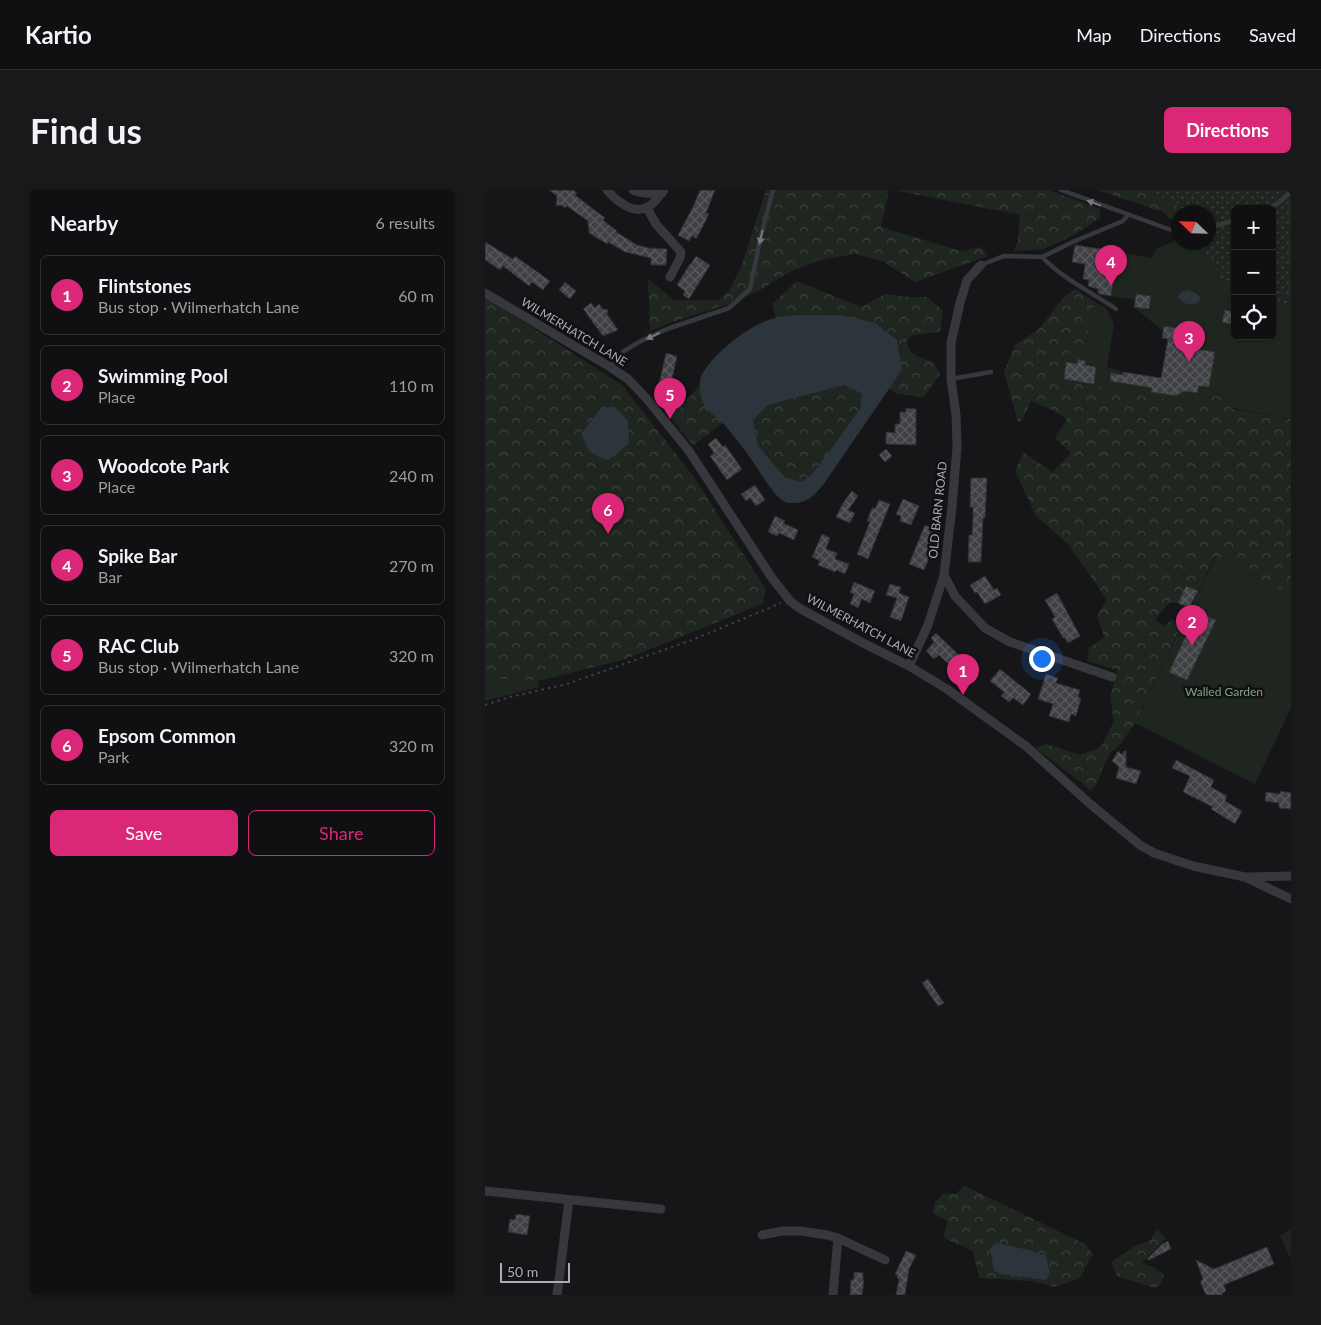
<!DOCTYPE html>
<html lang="en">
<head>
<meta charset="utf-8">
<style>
  body { margin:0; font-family:Lato,sans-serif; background:#19191b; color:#f1f3f6 }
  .controls { position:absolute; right:15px; top:15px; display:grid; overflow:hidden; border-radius:8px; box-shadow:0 1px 4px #0004 }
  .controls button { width:45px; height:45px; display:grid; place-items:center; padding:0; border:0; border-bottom:1px solid #303032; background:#101012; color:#f1f3f6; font:25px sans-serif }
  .compass { position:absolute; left:686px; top:15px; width:45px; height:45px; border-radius:50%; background:#101012; box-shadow:0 1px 4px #0004; rotate:293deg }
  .scale { position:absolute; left:15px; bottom:12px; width:70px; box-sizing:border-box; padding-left:5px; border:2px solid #a8adb8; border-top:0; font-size:14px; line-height:18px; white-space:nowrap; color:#a8adb8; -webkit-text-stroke:4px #111113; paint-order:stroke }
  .you { position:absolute; left:556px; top:468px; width:18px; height:18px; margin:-12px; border:4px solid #fff; border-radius:50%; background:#1a73e8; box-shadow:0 0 0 8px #1a73e833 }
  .badge { display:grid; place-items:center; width:32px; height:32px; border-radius:50%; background:#db2777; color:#fff; font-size:16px; font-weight:700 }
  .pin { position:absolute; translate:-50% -41px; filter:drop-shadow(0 1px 2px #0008) }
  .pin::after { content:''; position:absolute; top:26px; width:18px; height:15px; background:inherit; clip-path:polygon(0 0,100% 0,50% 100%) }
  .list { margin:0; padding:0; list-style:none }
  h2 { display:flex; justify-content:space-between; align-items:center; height:65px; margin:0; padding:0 20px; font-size:21px }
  h2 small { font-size:16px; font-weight:400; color:#9c9d9f }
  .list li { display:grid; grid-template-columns:32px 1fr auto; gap:15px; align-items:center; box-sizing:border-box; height:80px; margin:0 10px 10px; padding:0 10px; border:1px solid #303032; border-radius:8px }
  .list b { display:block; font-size:19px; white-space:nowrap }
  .list p { margin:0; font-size:16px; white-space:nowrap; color:#9c9d9f }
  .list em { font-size:16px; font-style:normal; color:#9c9d9f }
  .actions { display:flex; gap:10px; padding:15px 20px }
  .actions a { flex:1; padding:11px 0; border:1px solid #db2777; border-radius:8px; text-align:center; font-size:18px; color:#db2777 }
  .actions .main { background:#db2777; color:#fff }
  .icon { flex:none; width:28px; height:28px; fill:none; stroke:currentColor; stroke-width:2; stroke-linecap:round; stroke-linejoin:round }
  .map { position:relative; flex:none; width:806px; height:1105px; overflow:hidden; border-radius:8px }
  header { display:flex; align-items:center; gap:30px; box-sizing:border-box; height:70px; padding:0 25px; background:#101012; border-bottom:1px solid #303032 }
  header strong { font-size:24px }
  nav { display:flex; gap:28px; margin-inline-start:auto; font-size:18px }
  .intro { display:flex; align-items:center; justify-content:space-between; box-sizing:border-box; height:120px; padding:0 30px }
  h1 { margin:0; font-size:35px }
  .button { padding:12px 22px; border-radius:8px; background:#db2777; color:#fff; font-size:18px; font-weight:700 }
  main { display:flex; gap:30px; padding:0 30px }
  aside { flex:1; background:#101012; border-radius:8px; box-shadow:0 1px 4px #0004 }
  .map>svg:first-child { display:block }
</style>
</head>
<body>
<header>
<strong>Kartio</strong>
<nav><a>Map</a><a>Directions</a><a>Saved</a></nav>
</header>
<div class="intro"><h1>Find us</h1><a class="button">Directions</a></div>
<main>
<aside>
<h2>Nearby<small>6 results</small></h2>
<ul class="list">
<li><span class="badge">1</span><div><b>Flintstones</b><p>Bus stop · Wilmerhatch Lane</p></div><em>60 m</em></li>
<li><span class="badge">2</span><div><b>Swimming Pool</b><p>Place</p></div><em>110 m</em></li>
<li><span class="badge">3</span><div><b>Woodcote Park</b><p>Place</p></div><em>240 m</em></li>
<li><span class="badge">4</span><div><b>Spike Bar</b><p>Bar</p></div><em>270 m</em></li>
<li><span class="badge">5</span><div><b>RAC Club</b><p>Bus stop · Wilmerhatch Lane</p></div><em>320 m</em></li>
<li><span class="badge">6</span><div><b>Epsom Common</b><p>Park</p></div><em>320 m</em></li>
</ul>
<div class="actions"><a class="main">Save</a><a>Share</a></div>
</aside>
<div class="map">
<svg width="806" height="1105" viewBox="0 0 806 1105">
  <defs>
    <pattern id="grass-dots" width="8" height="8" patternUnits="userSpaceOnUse" patternTransform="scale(1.25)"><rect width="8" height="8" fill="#1e261f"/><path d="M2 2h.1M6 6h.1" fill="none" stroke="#3c433d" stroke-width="1.8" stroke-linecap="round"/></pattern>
    <pattern id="forest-crowns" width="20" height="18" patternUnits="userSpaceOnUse" patternTransform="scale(1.25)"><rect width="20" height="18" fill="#1e261f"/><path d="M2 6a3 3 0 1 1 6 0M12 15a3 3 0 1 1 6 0" fill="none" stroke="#3c433d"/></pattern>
    <pattern id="building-cross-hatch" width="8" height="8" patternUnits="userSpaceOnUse" patternTransform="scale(1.25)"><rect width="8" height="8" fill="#404145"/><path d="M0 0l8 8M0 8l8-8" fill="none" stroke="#595a5e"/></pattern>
  </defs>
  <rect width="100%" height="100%" fill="#161618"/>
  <polygon fill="#222225" points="806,1039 806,1070 795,1046"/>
  <path fill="url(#grass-dots)" d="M659,0H806V109L787,103V19H750V88C735,80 718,69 712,53L724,52V22H698L688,12Z"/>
  <g fill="url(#forest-crowns)">
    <polygon points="281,0 404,0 396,37 476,61 496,57 503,66 430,92 397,71 369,64 331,71 305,82 273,101 241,115 187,132 157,145 165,140 163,89 189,110 233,110 244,101 256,77"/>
    <polygon points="408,0 564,0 615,19 615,28 589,45 559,59 529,61 533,50 535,25"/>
    <polygon points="612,0 659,0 688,12 698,22 694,22 693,35 678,22"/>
    <polygon points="312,91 376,117 400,104 424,107 442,107 458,121 455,142 427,145 421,152 427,164 449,173 455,184 439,207 413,204 404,199 417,180 356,125 318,126 291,128 287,114"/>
    <polygon points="590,99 610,112 600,158 584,166 704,213 737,204 747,219 806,229 806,404 729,367 713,401 701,396 693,413 684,413 670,429 679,436 687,430 697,434 650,533 634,556 626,562 619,575 612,594 605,601 596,592 550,558 561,554 595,565 616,557 629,531 625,507 632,480 602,471 604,458 619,447 612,425 622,410 583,354 551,326 530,281 538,262 567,282 586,263 570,248 582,229 565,219 546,211 537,231 533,232 519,182 530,155 553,140 578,108"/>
    <polygon points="0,107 137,195 209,287 281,400 277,414 141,469 53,491 0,489"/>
    <polygon points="361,195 377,204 375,219 328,283 317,292 300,287 286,271 273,255 267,230 283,215"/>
    <polygon points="214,196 219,215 238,233 208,256 181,221 198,214"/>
    <polygon points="480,996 600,1054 608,1064 595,1088 570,1097 546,1091 494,1088 488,1061 459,1048 462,1031 448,1023 450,1012 459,1003 470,1004"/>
    <polygon points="672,1039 681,1048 657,1073 668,1077 679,1084 675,1095 670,1098 632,1086 626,1072 650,1056 666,1050"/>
  </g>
  <g fill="#1e261f">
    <path d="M693,49L694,52L696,53L699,58L713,56C723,70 734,80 750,88V146H787V103L806,109V229L747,218L737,204L704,213L574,190L576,171L584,166L585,157H600L610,112L621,118L629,134L622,177L638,182L676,188L683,149L677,148L678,141L649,117L650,110L626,106L634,62L667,68L671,59Z"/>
    <polygon points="730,367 806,404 806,518 770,594 650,533"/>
    <polygon points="0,489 53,491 54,497 0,511"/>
  </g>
  <g fill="#2c353c" fill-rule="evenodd">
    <path d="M702,100L711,103L715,107L714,112C706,116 698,115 693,107L696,102Z"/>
    <path d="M356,125L390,133L412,150L417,180L338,295C330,305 321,314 307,313C306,313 301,313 300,312C289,308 270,273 261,262C253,252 245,241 237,232C231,227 221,220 218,213C215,206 213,195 216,187C225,165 268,132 291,128C312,123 335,126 356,125ZM360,195L377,204L375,219L328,283L317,292L300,287L286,271L273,255L268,230L283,215Z"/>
    <path d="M129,216L143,231L144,253L128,267L123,270C105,263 103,263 97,244L114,220Z"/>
    <polygon points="511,1053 544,1060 561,1066 565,1083 561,1090 516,1084 509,1081 505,1058"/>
  </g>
  <g fill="url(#building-cross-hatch)" stroke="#303034">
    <polygon points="64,0 88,0 92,3 90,5 120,28 118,30 132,41 131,42 152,55 164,58 182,59 181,75 166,75 166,68 140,62 123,52 122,54 114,49 104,43 103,31 82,16 80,18 76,15 71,16 72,6"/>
    <polygon points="215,0 230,0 221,23 224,24 215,42 211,49 207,46 204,51 193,45 208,17"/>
    <polygon points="0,52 28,69 30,66 65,91 58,100 47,92 44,96 18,76 15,80 0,70"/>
    <polygon points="590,55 634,62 626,106 615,104 613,103 613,99 603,96 604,90 598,89 600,74 587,72"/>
    <polygon points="211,66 225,75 204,109 198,105 200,101 192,95 205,74 206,74"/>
    <polygon points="80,92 91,101 85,109 74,100"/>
    <polygon points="651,104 666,106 664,119 649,117"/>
    <polygon points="106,113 110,118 114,114 118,119 123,120 122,124 133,140 118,146 101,123 102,123 98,119"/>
    <polygon points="740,120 750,122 750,135 737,132"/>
    <polygon points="679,136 715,142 712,159 730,162 724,197 714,196 712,203 699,201 691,206 666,202 667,198 625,191 626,183 638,185 638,182 676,188 683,149 677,148"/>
    <polygon points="181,163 192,166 186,194 196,196 192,212 171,208"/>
    <polygon points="593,169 600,171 600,175 611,177 609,194 579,189 581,172 592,174"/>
    <polygon points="421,218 431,219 431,255 401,254 401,242 410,243 410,234 415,234 415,222 421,222"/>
    <polygon points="231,248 238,257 240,255 257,279 242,290 225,266 229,263 223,254"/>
    <polygon points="401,259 407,266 400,272 394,265"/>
    <polygon points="486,288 502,288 500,328 498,328 496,372 483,372 484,345 487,345 488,328 488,317 485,317"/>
    <polygon points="270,295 280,310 271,316 265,308 261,311 256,304"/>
    <polygon points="367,301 373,306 363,320 370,323 365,333 351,327 358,313"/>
    <polygon points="418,309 434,316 426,335 415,331 416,326 411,324"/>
    <polygon points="394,310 405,314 383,369 372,364 385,332 382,331 387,318 390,319"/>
    <polygon points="290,326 300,331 298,333 313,340 309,350 294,343 292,346 283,342"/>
    <polygon points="440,335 455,341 439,380 424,374"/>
    <polygon points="337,344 345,348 341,359 352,363 350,369 364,374 360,384 351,380 350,382 333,375 335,371 327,367"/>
    <polygon points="500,386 509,400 512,398 516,405 500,414 492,402 490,403 485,395"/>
    <polygon points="369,392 390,401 385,413 377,409 373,418 365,414 369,404 365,402"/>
    <polygon points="405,394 416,397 414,403 424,407 416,431 405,427 412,408 401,405"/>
    <polygon points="701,396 713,401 704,418 693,413"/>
    <polygon points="572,403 595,446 583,453 580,448 578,448 567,429 570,427 560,410"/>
    <polygon points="712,422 731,430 702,490 684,482"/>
    <polygon points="451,443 479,470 470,480 454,465 449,469 441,461 449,452 446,448"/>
    <polygon points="515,479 546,504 538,515 528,508 524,512 516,506 519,502 505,491"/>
    <polygon points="561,484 573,488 571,493 595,500 593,507 596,508 591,526 586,524 584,532 564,526 568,514 553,509"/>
    <polygon points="633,561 637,565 639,561 641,561 641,577 656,581 651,594 631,588 634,577 627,571"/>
    <polygon points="691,570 729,590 726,597 742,606 740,611 757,621 750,634 726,619 728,617 698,602 705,586 687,578"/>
    <polygon points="796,601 806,603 806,619 794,618 794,613 780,611 781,602 795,604"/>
    <polygon points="443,789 459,813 453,816 437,793"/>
    <polygon points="31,1024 45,1026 42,1045 23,1042 25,1029 30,1030"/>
    <polygon points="683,1051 686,1059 664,1070 662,1069 677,1054"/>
    <polygon points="782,1057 789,1074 739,1095 741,1101 737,1103 737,1105 721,1105 716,1094 716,1090 718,1089 711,1070 729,1079"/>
    <polygon points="421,1061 431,1065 424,1079 420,1105 411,1105 414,1089 412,1088 413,1086 410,1084"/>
    <polygon points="369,1082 378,1083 378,1090 379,1090 377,1105 365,1105 366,1090 369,1090"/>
  </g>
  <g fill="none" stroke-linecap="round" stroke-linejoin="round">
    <g stroke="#3d3f44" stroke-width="2" stroke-dasharray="2.5 4" stroke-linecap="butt">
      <polyline points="736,86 750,93"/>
      <polyline points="787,107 806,114"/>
      <polyline points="0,515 25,507 82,494 207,450 296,413"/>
    </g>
    <g stroke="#37383d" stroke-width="4.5">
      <polyline points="576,0 686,40 694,41"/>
      <polyline points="781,19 792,14 806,2"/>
      <polyline points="724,38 750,30"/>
      <path d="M557,67C578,89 606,102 631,119"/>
      <polyline points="496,75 519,66 557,67 590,51 638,31 643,25"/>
      <polyline points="125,177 139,161 156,151 182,139 244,118 265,99 275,50 288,0"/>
      <polyline points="466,189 506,182"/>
    </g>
    <g stroke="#37383d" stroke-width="9">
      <path d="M122,0C131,11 149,25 163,17C170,13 174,6 179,0"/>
      <path d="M148,0C158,4 166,4 177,3"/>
      <polyline points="162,18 171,34 196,62 195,68 185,87"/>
      <polyline points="0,103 125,177 143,189 161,208 204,261 287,388 305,411 314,418 378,453 424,476 462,499 542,557 604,613 655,655 669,663 708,676 760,687 806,709"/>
      <polyline points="459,385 470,406 500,438 525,452 627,487"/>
      <polyline points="424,476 443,435 459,385 467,317 472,257 471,225 466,189 466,153 475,113 482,90 496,75"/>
      <polyline points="762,687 806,686"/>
      <polyline points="0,1001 176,1019"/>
      <polyline points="277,1045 297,1041 315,1041 342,1045 353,1048 400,1070"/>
      <polyline points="72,1105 84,1010"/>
      <polyline points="348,1105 353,1048"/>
    </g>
  </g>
  <defs><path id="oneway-solid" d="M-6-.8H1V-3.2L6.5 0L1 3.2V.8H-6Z" transform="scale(1.25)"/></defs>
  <g fill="#757881">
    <use href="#oneway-solid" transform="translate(609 13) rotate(-160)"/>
    <use href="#oneway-solid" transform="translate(276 47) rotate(103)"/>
    <use href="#oneway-solid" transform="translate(168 146) rotate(154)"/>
  </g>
  <g text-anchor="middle" stroke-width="5" stroke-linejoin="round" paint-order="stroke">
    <g font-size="12" fill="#a8adb8" stroke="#111113">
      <text transform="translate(89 142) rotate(31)" y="4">WILMERHATCH LANE</text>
      <text transform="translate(453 320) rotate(-84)" y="4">OLD BARN ROAD</text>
      <text transform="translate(376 436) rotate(28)" y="4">WILMERHATCH LANE</text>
    </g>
    <g font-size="12" fill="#7fa381" stroke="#111113">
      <text x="739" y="506">Walled Garden</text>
    </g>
  </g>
</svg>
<div class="controls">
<button>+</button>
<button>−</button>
<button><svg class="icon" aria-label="locate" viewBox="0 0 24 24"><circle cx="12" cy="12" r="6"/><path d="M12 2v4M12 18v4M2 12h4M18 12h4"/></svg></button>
</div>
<svg class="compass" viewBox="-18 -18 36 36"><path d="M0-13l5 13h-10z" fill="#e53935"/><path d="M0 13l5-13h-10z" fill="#9c9d9f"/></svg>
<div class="scale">50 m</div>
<div class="you"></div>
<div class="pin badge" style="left:478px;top:505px">1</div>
<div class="pin badge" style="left:707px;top:456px">2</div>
<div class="pin badge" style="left:704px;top:172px">3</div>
<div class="pin badge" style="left:626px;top:96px">4</div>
<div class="pin badge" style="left:185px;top:229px">5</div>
<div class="pin badge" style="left:123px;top:344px">6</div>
</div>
</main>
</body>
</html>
